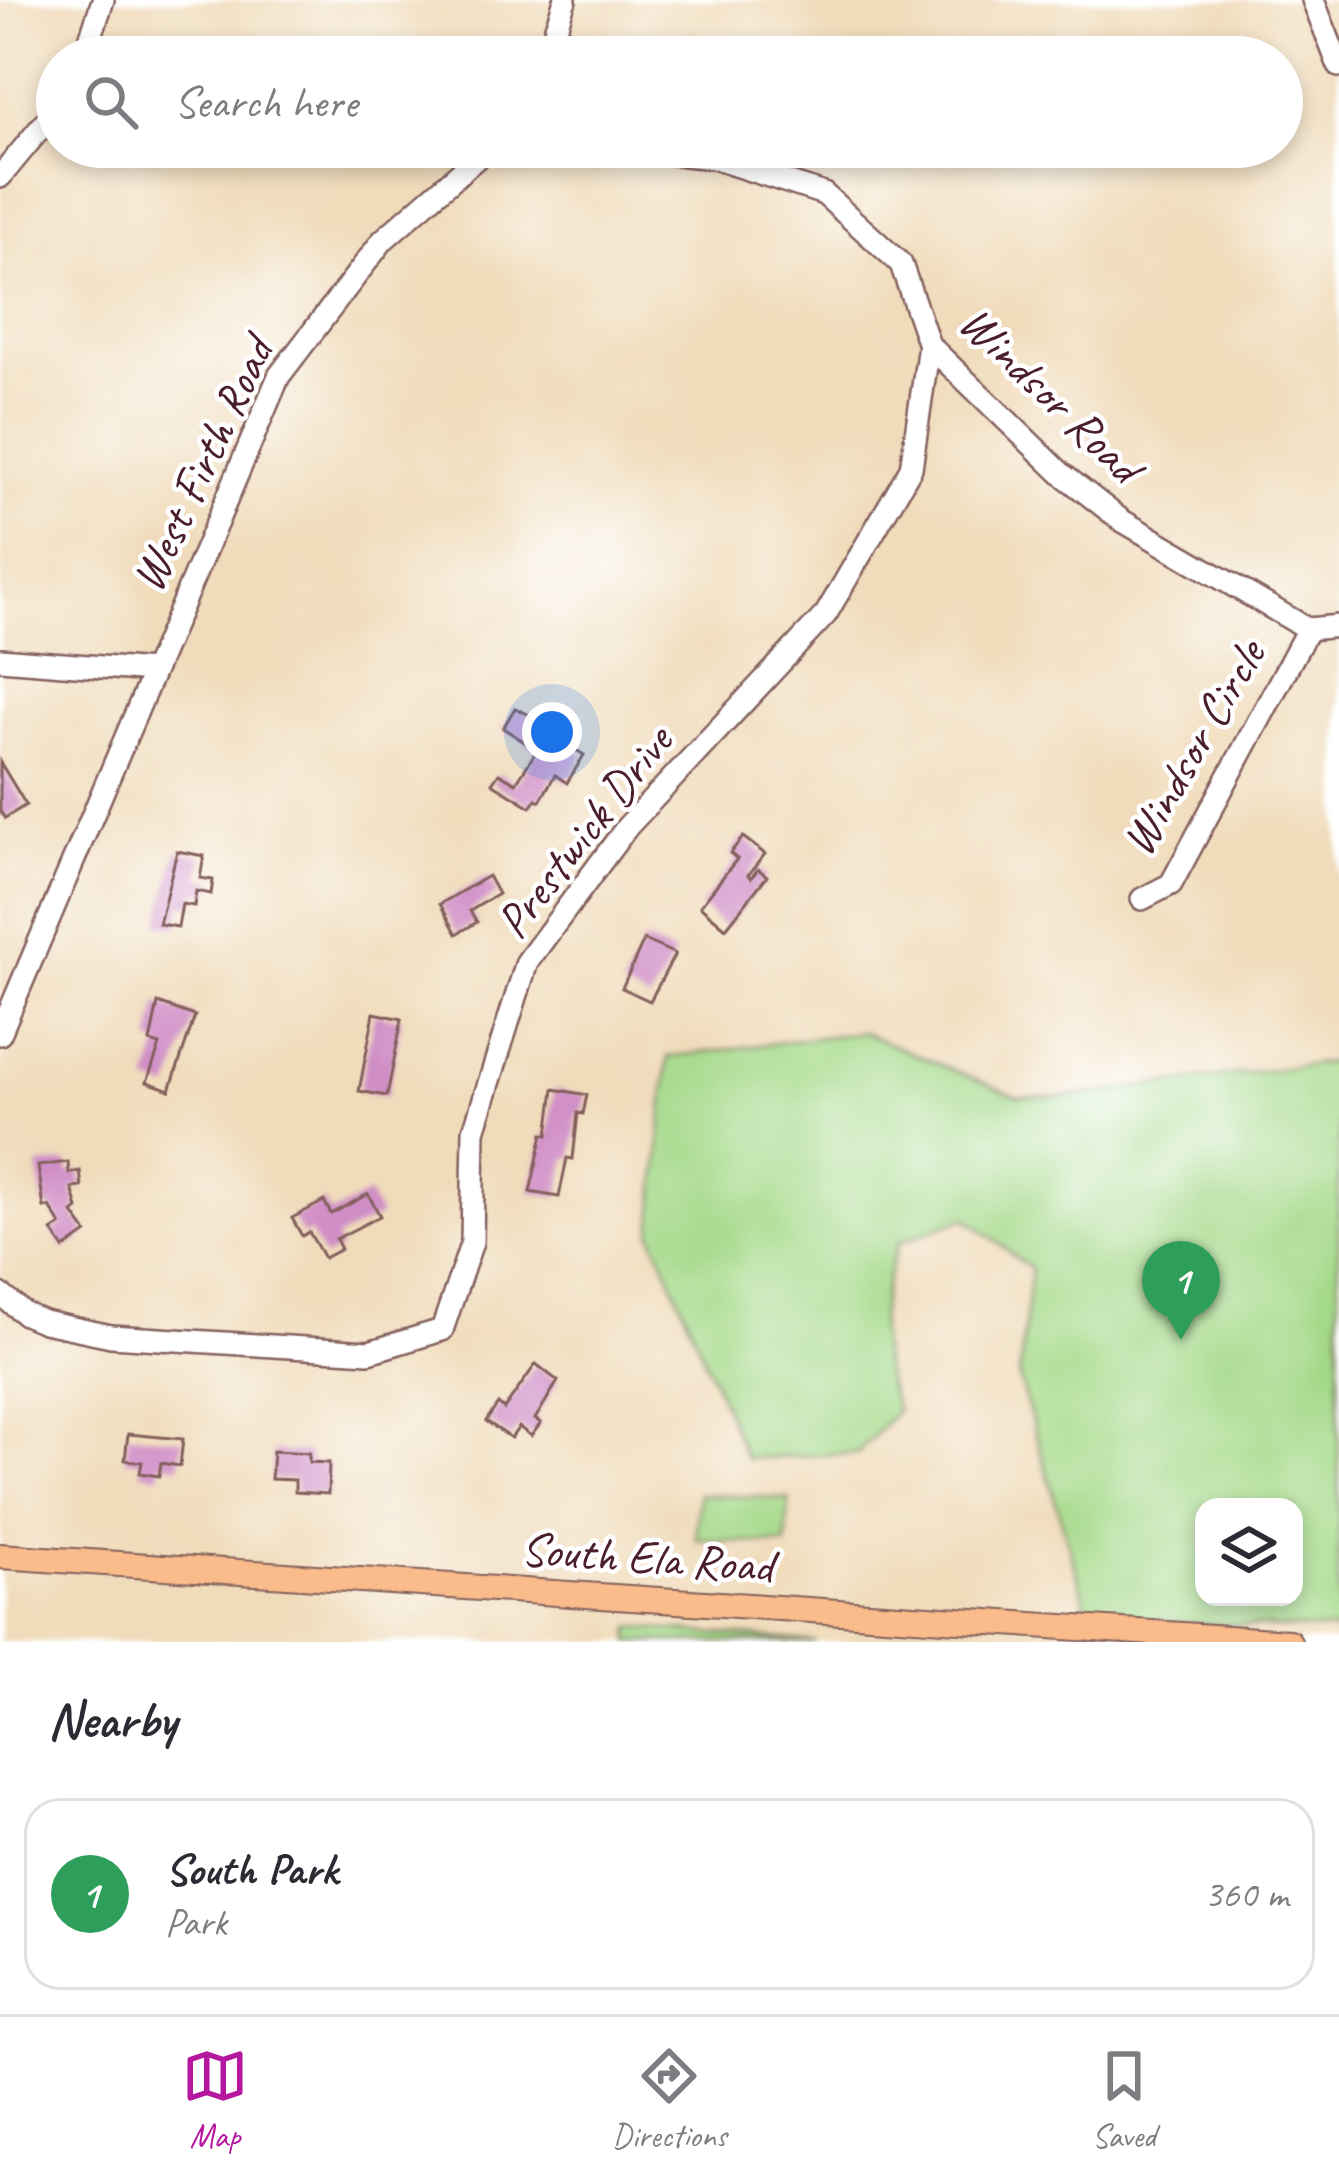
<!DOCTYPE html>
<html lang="en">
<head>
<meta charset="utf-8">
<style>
  body { margin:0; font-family:Caveat,sans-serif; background:#f7f7f7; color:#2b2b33 }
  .controls { position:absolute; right:36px; bottom:36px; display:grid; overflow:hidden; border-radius:24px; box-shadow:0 6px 18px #0003 }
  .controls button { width:108px; height:108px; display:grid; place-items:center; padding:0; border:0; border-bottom:3px solid #e1e1e2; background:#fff; color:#2b2b33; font:60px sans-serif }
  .you { position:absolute; left:552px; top:732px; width:42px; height:42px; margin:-30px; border:9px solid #fff; border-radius:50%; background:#1a73e8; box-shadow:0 0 0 18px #1a73e833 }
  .badge { display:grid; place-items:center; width:78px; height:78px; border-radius:50%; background:#b5179e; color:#fff; font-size:39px; font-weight:700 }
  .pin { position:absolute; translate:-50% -99px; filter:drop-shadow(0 3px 6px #0008) }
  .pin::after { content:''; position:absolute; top:63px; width:42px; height:36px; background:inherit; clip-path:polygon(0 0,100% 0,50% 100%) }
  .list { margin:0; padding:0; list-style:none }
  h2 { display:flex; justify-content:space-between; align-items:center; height:156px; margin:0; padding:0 48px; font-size:51px }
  h2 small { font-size:39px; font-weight:400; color:#7c7c81 }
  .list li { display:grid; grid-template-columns:78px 1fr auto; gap:36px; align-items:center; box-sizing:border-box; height:192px; margin:0 24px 24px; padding:0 24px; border:3px solid #e1e1e2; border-radius:36px }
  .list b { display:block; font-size:45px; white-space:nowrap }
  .list p { margin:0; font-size:39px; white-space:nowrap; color:#7c7c81 }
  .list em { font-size:39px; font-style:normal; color:#7c7c81 }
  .icon { flex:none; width:66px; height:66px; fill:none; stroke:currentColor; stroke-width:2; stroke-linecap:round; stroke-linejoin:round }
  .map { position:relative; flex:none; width:1339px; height:1642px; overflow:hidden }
  .search { position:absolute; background:#fff; box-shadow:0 6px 18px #0003; left:36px; right:36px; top:36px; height:132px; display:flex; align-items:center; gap:30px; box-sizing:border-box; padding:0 42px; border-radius:66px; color:#7c7c81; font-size:45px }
  .sheet { height:372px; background:#fff }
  nav { display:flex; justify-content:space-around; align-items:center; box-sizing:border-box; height:168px; border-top:3px solid #e1e1e2; background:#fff; font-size:33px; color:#7c7c81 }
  nav a { display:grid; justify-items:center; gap:6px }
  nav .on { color:#b5179e }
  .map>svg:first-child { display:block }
</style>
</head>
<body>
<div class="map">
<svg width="1339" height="1642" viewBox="0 0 1339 1642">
  <rect width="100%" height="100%" fill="#fff"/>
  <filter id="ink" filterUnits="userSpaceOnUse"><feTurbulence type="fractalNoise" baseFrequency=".00833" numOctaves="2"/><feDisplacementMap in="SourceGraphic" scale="24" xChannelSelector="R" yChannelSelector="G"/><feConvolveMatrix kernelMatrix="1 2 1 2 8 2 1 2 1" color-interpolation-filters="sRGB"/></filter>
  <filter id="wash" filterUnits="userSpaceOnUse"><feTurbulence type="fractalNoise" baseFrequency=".004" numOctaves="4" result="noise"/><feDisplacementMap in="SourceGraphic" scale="48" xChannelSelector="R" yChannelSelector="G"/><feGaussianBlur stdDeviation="2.7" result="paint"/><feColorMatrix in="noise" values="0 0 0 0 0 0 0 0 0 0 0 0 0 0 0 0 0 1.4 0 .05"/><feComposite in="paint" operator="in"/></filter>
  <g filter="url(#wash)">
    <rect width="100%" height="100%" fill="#f0dbba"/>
    <g fill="#a4d989" stroke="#777c5a" stroke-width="3" fill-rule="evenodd">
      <path d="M861,1032L1018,1097H1066L1339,1061V1631L1090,1617L1019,1378L1031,1269L966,1218L898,1243C877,1308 871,1344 897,1410L858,1453L746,1459L652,1233L668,1057ZM1204,1507H1294V1597H1204Z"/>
      <polygon points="699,1494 789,1499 786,1545 696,1539"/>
      <polygon points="631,1627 816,1642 630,1642"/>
    </g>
    <g id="blocks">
      <g fill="#d08ec6">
        <polygon points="515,708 538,719 534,724 584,755 567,783 555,775 540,801 536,799 531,807 492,783 499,773 516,783 537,750 503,728"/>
        <polygon points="0,762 26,805 5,818 0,811"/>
        <polygon points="743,837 765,854 748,875 751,878 758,869 767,876 726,928 700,906 737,859 730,853"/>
        <polygon points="177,851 204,856 200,878 213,880 211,894 196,891 194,906 182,904 178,927 159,924"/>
        <polygon points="488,876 498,894 470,911 477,922 457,934 440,904"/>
        <polygon points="644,940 675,954 650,1001 622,988"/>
        <polygon points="158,1003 195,1016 170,1090 147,1082 160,1045 150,1042"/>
        <polygon points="374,1013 402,1019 387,1096 359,1091"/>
        <polygon points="554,1089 587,1095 583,1114 578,1113 573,1159 567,1158 559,1197 530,1192 543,1134 548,1135"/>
        <polygon points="68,1162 69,1173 80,1171 82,1187 72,1188 78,1209 73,1213 87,1233 64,1249 52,1231 61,1225 50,1207 44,1208 38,1166"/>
        <polygon points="368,1194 380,1216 336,1239 341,1249 324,1258 309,1232 302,1236 292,1218 324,1201 331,1214"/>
        <polygon points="536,1364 558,1381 535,1419 541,1423 531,1436 519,1427 511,1438 486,1421 498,1404 504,1409"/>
        <polygon points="128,1434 183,1439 180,1466 161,1463 159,1476 140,1473 142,1462 125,1460"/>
        <polygon points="273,1451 309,1453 309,1462 329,1463 328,1494 295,1492 295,1480 271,1479"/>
      </g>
    </g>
  </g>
  <g filter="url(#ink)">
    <use href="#blocks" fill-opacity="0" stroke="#84615d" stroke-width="3"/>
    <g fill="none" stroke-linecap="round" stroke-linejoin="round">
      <g stroke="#84615d" stroke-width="26">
        <g id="minor">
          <polyline points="1313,0 1339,66"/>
          <polyline points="84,57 103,0"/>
          <polyline points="546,57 565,0"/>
          <polyline points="610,147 713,158 824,194 901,264 929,345 1062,474 1121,520 1308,629 1339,626"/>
          <polyline points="0,177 57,108"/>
          <polyline points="0,659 152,671"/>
          <polyline points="1142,899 1171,884 1308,629"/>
          <polyline points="0,1034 279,376 383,240 489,147"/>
          <polyline points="0,1294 25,1314 44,1322 111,1336 369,1352 442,1330 472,1242 474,1131 527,962 627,827 826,614 911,468 929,345"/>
        </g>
      </g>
      <g stroke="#84615d" stroke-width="28">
        <polyline id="major" points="0,1556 1289,1642"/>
      </g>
      <use href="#minor" stroke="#fff" stroke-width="21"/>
      <use href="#major" stroke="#f9bc8a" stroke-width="24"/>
    </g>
  </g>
  <g text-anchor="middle" stroke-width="9" stroke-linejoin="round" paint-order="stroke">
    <g font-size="48" fill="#4a1f2b" stroke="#fff">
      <text transform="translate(1051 393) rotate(44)" y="17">Windsor Road</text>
      <text transform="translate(201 464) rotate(-65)" y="17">West Firth Road</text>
      <text transform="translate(1192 747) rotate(-60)" y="17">Windsor Circle</text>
      <text transform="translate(583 831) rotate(-52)" y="17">Prestwick Drive</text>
      <text transform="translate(647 1556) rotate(4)" y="17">South Ela Road</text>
    </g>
  </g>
</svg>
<div class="controls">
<button><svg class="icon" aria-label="layers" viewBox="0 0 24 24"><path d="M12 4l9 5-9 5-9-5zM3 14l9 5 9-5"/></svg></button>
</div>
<div class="you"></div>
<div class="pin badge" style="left:1181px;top:1340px;background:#2e9e5b">1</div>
<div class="search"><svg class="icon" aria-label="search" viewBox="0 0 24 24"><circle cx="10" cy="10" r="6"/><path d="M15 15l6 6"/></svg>Search here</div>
</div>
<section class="sheet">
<h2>Nearby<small></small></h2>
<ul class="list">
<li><span class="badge" style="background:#2e9e5b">1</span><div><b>South Park</b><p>Park</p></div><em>360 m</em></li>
</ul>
</section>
<nav>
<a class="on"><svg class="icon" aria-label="map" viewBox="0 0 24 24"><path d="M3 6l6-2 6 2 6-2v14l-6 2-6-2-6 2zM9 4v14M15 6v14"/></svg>Map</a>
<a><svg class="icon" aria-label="directions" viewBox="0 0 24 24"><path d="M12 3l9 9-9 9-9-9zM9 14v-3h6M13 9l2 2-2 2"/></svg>Directions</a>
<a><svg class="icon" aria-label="saved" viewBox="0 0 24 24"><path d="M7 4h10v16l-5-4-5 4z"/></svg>Saved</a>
</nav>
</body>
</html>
